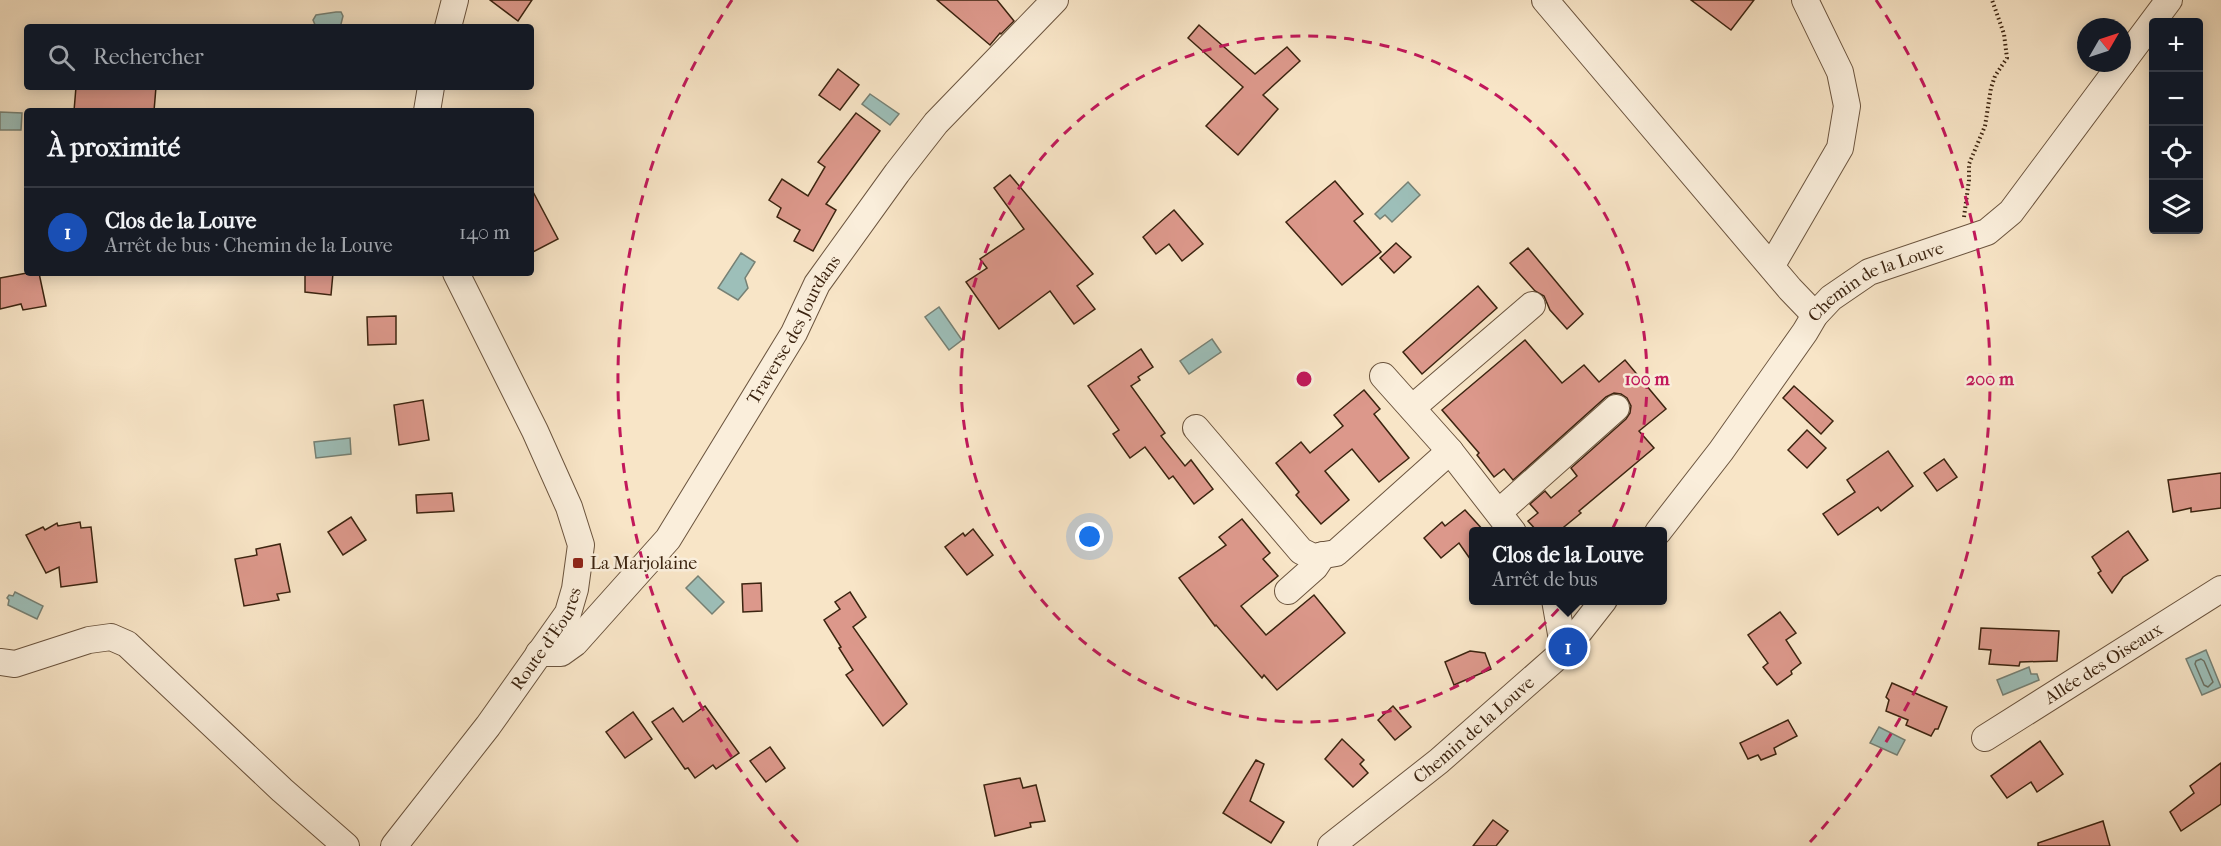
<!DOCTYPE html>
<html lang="fr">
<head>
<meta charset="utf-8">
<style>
  body { margin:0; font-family:"IM FELL French Canon",serif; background:#242831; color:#f1f3f6 }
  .controls { position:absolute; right:18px; top:18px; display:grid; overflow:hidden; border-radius:6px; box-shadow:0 3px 15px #0003 }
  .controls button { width:54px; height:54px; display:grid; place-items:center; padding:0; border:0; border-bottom:2px solid #363941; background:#171b24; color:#f1f3f6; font:30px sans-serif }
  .compass { position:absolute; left:2077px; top:18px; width:54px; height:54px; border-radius:50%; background:#171b24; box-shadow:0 3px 15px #0003; rotate:51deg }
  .you { position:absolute; left:1090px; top:537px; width:21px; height:21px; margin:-15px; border:4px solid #fff; border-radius:50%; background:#1a73e8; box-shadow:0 0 0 9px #1a73e833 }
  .badge { display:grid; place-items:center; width:39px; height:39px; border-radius:50%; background:#b45309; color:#fff; font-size:20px; font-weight:700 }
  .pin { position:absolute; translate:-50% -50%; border:3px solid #fff; box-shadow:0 2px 6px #0006 }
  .popup { position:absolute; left:1469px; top:527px; width:198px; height:78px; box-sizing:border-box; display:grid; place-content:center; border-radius:6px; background:#171b24; filter:drop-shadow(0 2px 4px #0005); font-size:20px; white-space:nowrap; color:#9ea1a6 }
  .popup b { font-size:22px; color:#f1f3f6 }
  .popup::after { content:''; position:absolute; left:50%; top:100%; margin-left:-12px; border:12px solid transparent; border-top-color:#171b24 }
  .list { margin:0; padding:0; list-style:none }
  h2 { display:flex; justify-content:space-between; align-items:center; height:78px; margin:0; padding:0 24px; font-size:26px }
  h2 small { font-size:20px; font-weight:400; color:#9ea1a6 }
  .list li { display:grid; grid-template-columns:39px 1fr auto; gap:18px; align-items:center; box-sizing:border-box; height:90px; padding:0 24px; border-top:2px solid #363941 }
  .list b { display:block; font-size:22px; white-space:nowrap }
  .list p { margin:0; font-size:20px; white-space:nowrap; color:#9ea1a6 }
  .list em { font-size:20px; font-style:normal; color:#9ea1a6 }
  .icon { flex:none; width:33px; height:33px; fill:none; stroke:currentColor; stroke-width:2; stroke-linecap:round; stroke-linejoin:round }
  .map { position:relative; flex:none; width:2221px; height:846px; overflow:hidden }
  .search { position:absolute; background:#171b24; box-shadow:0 3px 15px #0003; left:24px; top:24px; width:510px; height:66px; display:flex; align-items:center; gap:15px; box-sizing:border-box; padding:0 21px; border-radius:6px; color:#9ea1a6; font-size:22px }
  .panel { position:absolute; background:#171b24; box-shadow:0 3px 15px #0003; left:24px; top:108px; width:510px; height:168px; border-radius:6px }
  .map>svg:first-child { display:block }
</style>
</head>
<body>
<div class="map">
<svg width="2221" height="846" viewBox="0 0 2221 846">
  <rect width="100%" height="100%" fill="#f8e5c7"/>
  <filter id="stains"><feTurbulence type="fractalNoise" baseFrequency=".00333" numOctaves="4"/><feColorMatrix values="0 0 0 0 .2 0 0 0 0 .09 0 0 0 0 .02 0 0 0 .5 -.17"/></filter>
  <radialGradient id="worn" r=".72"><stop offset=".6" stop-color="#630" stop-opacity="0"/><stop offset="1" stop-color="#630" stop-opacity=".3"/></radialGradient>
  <g fill="#9dbfb9" stroke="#768175" stroke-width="1.5">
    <polygon points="336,12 341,12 343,16 341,24 338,26 316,27 313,20 316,15"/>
    <polygon points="870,94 899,114 890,125 862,104"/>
    <polygon points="0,112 22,113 21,130 0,130"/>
    <polygon points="1408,182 1420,195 1392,222 1385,215 1380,219 1375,214"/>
    <polygon points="741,253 755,262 745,278 748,288 738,300 718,288"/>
    <polygon points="939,307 962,340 949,350 925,317"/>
    <polygon points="1212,339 1221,352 1189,374 1180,361"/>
    <polygon points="350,438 351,454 316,458 314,442"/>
    <polygon points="698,576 724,602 712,614 686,588"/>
    <polygon points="15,592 43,606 37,619 8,605 9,600 7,598 9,595 13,596"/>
    <polygon points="2206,650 2221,687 2202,695 2186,659"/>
    <polygon points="2029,667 2031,674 2037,674 2039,680 2003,695 1997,680"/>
    <polygon points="1879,727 1905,740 1897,755 1870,743"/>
  </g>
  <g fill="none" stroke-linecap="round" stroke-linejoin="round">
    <polygon stroke="#6c7264" stroke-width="1.5" points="2201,659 2204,661 2213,682 2208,687 2204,685 2195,664 2196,661"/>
  </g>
  <g fill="#dc988b" stroke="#3c2410" stroke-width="1.5">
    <polygon points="490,0 532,0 518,21"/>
    <polygon points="937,0 997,0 1014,21 1001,34 1000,33 990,45"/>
    <polygon points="1691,0 1754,0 1731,30"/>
    <polygon points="1199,25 1255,74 1287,47 1300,61 1263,95 1278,109 1238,155 1206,126 1243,87 1188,38"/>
    <polygon points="838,69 859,85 840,110 819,95"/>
    <polygon points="76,87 156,87 154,111 74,111"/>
    <polygon points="856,113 880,131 826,204 836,210 813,251 794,241 800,230 777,217 781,208 769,200 782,179 808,196 825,167 818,162"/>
    <polygon points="1010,175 1093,274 1077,286 1095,309 1074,324 1050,291 999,329 966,282 987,268 980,259 1024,229 994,188"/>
    <polygon points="1335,181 1363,214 1354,221 1381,252 1342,285 1286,222"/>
    <polygon points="531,188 558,239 531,253"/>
    <polygon points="1174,210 1203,244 1182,261 1169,244 1156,254 1143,237"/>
    <polygon points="1396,243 1411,257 1394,273 1380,258"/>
    <polygon points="1528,248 1583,314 1567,329 1550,310 1544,296 1535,291 1510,263"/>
    <polygon points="27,273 39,273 46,306 23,310 21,304 0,309 0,278"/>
    <polygon points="305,273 333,273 331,295 305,292"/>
    <polygon points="1478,286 1497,308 1422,374 1403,352"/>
    <polygon points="396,316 396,344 368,345 367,317"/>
    <polygon points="1525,340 1562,383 1584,365 1599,382 1625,360 1666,409 1639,431 1654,448 1579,511 1581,513 1559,531 1537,531 1528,521 1538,513 1530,504 1545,491 1551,498 1577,476 1571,468 1626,419 1630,413 1631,406 1627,398 1621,394 1614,393 1606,397 1513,480 1504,469 1494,477 1477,455 1479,453 1442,410"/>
    <polygon points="1141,349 1153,367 1138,377 1140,380 1131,386 1165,433 1161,436 1185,466 1191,460 1213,489 1194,504 1173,476 1169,479 1145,447 1130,458 1113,434 1119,430 1088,386"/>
    <polygon points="1794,386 1833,421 1821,434 1783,398"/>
    <polygon points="1364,390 1380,409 1374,414 1409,458 1379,482 1352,449 1325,471 1349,500 1321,524 1296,495 1299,492 1276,463 1301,442 1310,453 1343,426 1334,415"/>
    <polygon points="423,400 429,440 399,445 394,405"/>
    <polygon points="1807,430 1826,448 1807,468 1788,450"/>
    <polygon points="1888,451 1913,486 1881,511 1878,507 1838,535 1823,514 1855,492 1847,480"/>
    <polygon points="1944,459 1957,477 1937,491 1924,473"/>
    <polygon points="2221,473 2221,508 2191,512 2191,508 2173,512 2168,480"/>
    <polygon points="452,493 454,511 417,513 416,495"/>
    <polygon points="1465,510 1484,531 1473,531 1473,563 1459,543 1441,558 1424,538 1442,522 1445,526"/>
    <polygon points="351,517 366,540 343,555 328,532"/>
    <polygon points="1242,519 1270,553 1263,559 1278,576 1241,606 1266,635 1314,595 1345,633 1277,690 1264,675 1262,678 1216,625 1215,626 1179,578 1226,545 1219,537"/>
    <polygon points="80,522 81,528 91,527 97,582 61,587 59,567 46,573 26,535 43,527 45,530 57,523 58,526"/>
    <polygon points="973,529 993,555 967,575 945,547 963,533 965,536"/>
    <polygon points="2128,531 2148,560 2123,577 2112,593 2098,573 2101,571 2092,557"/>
    <polygon points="280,544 290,592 277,594 279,600 244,606 235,559 257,555 256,549"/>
    <polygon points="761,583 762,611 743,612 742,584"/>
    <polygon points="850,592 866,617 853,627 907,704 883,726 846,675 853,670 839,648 841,647 824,620 840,609 835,602"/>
    <polygon points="1780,612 1796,633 1786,640 1801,663 1791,671 1792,674 1777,685 1763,667 1768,663 1748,635"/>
    <polygon points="1981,628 2059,631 2057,661 2020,662 2019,666 1989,664 1991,650 1979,649"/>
    <polygon points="1470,651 1485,653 1491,669 1454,685 1445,662"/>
    <polygon points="1892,683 1947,707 1938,729 1935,729 1931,736 1906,725 1908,720 1886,711 1889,700 1886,697"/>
    <polygon points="705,706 739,753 716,769 713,765 695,778 688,768 685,769 652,722 673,708 683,722"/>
    <polygon points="1393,706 1411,727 1395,740 1378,720"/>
    <polygon points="633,712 652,739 625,758 606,732"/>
    <polygon points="1788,720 1797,736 1774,748 1776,754 1761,760 1758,755 1748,759 1740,743"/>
    <polygon points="1342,739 1364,760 1360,764 1368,773 1353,787 1325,759"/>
    <polygon points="2040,741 2063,774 2037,792 2031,782 2007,798 1991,776"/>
    <polygon points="770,747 785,768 766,782 750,761"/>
    <polygon points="1256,760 1264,764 1250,801 1284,822 1271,843 1223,813"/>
    <polygon points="2221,763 2221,804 2181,831 2170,812 2194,793 2190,786"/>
    <polygon points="1020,778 1023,788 1036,785 1045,821 1030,823 1031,827 995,836 984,785"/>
    <polygon points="1493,820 1508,831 1496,846 1473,846"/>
    <polygon points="2103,821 2110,846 2038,846 2038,843"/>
  </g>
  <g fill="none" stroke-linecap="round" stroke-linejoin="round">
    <g stroke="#6b543e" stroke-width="28">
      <g id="minor">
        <polyline points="1545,0 1790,289 1815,315"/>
        <polyline points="448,27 455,0"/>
        <polyline points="2122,63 2169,0"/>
        <polyline points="427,111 431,87"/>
        <polyline points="1772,265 1840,148 1847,106 1840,72 1805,0"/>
        <polyline points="1383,376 1450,451 1513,532"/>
        <polyline points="1412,408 1532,305"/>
        <polyline points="1196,428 1301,551 1313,557 1336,553 1450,451"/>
        <polyline points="1499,512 1616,408"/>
        <path id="s1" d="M1658,532L1721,451L1805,332L1815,315L1831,298L1869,272L1987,232L2011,212L2122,63"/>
        <polyline points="1288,591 1315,567 1323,555"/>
        <polyline points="1555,600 1564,651"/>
        <path id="s2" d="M539,653H561L575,643L668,539L794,333L817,284L897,173L936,123L1055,0"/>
        <polyline points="0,662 15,664 89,640 111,637 127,644 282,790 346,846"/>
        <path id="s3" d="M1985,738L2221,589"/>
        <path id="s4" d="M394,846L488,726L568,613L575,589L581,545L569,507L535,431L456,273"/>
        <path id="s5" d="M1331,846L1439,761L1564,651L1604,600"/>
      </g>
    </g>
    <polyline stroke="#3c2410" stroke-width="4" stroke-dasharray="1.5 3" stroke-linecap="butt" points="1964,217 1969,180 1969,164 1985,126 1991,88 1995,76 2007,58 2004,34 1992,0"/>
    <use href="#minor" stroke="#faeedb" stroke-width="26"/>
  </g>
  <g fill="none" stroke="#c2185b" stroke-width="3" stroke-dasharray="10 8">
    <circle cx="1304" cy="379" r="343"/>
    <path d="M798 842A686 686 0 0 1 732 0M1876 0A686 686 0 0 1 1810 842"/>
  </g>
  <rect fill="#8f2418" stroke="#faeedb" stroke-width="2" x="572" y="557" width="12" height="12" rx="3"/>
  <g text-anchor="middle" stroke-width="5" stroke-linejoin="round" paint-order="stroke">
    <g font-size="18" fill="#3c2410" stroke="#faeedb">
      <text dy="6" stroke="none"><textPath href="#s1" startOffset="339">Chemin de la Louve</textPath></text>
      <text dy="6" stroke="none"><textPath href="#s2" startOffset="423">Traverse des Jourdans</textPath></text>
      <text dy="6" stroke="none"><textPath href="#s4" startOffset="258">Route d'Eoures</textPath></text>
      <text dy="6" stroke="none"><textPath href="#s3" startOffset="140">Allée des Oiseaux</textPath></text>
      <text dy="6" stroke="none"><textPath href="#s5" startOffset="184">Chemin de la Louve</textPath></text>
    </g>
    <g font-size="18" fill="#3c2410" stroke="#faeedb" text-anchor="start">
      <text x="590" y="569">La Marjolaine</text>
    </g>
  </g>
  <circle cx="1304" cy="379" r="9" fill="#c2185b" stroke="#faeedb" stroke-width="3"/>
  <g font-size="18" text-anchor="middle" font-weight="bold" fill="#c2185b" stroke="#faeedb" stroke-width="5" stroke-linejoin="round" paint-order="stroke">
    <text x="1647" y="385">100 m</text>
    <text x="1990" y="385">200 m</text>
  </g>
  <rect width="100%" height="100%" filter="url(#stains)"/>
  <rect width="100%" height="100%" fill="url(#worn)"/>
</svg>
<div class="controls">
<button>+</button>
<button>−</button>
<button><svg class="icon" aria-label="locate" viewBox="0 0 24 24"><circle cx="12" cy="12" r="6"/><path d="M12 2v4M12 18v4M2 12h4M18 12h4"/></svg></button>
<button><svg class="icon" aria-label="layers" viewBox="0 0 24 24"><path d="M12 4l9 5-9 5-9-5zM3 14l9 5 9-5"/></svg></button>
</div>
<svg class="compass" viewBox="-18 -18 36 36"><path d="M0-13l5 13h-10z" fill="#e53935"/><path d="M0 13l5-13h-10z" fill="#9ea1a6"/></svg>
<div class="you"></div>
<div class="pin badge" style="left:1568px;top:647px;background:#1a4fb4">1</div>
<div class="popup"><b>Clos de la Louve</b>Arrêt de bus</div>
<div class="search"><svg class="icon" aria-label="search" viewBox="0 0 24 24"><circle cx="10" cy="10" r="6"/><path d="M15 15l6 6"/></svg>Rechercher</div>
<section class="panel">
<h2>À proximité<small></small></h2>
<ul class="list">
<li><span class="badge" style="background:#1a4fb4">1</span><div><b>Clos de la Louve</b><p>Arrêt de bus · Chemin de la Louve</p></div><em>140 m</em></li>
</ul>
</section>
</div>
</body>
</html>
